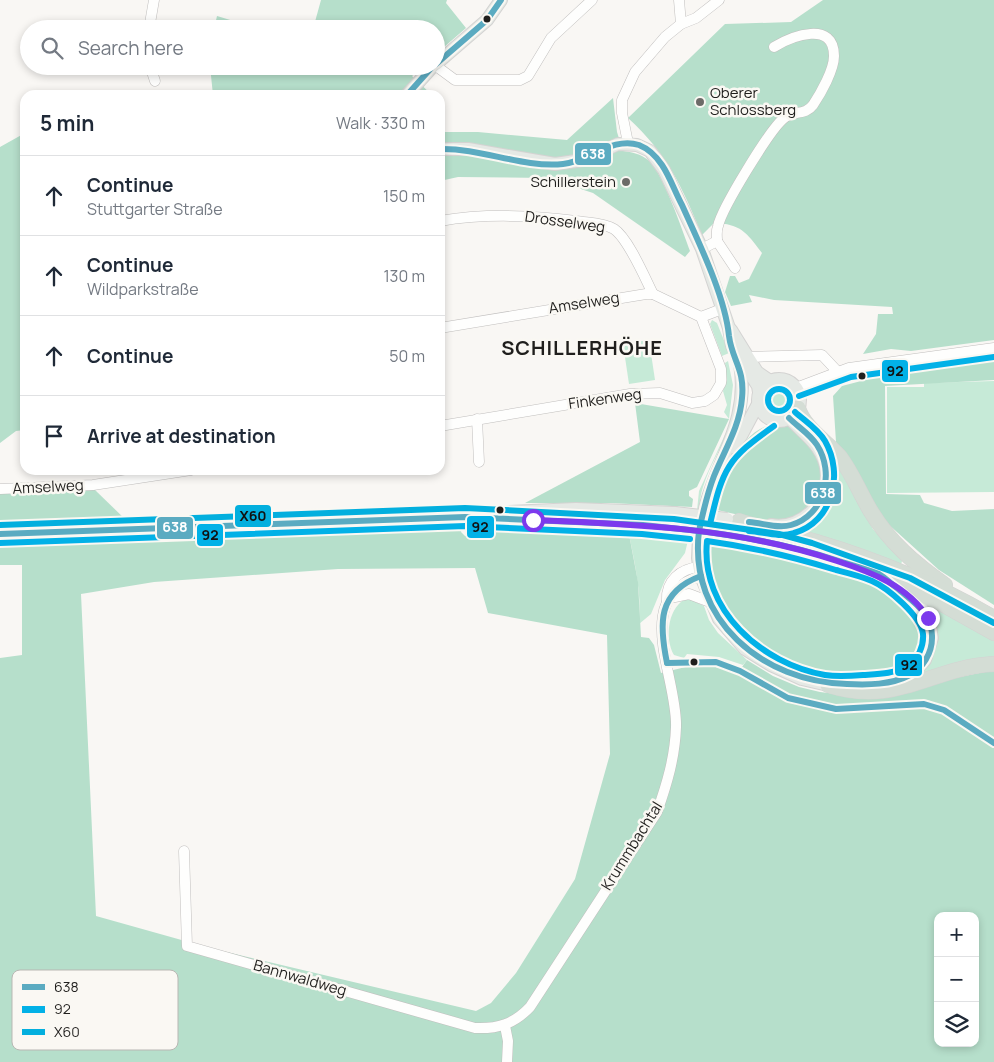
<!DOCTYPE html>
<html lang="en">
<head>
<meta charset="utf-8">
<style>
  body { margin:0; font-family:Manrope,sans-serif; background:#f2f2f3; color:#1f2937 }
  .controls { position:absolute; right:15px; bottom:15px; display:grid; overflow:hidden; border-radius:10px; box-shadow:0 2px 8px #0003 }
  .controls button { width:45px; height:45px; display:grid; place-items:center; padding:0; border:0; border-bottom:1px solid #e0e1e3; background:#fff; color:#1f2937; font:25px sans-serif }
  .stop { position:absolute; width:15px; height:15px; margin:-11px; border:4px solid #7c3aed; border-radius:50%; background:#fff }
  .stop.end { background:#7c3aed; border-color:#fff; box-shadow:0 1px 5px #0008 }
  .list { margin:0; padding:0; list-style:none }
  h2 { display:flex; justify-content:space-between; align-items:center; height:65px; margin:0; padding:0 20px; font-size:21px }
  h2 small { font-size:16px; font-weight:400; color:#747a83 }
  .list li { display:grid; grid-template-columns:32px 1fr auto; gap:15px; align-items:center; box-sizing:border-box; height:80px; padding:0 20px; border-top:1px solid #e0e1e3 }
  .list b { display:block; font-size:19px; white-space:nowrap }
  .list p { margin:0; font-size:16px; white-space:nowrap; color:#747a83 }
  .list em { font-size:16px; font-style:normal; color:#747a83 }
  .icon { flex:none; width:28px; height:28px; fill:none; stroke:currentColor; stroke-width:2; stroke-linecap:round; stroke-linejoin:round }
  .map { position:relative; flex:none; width:994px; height:1062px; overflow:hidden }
  .search { position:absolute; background:#fff; box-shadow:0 2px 8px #0003; left:20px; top:20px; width:425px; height:55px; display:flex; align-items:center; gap:12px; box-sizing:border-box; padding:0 18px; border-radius:28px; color:#747a83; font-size:19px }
  .panel { position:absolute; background:#fff; box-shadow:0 2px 8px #0003; left:20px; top:90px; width:425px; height:385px; border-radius:15px }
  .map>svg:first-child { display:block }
</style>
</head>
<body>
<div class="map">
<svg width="994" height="1062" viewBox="0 0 994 1062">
  <rect width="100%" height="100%" fill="#f9f7f4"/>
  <g fill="#c6ead7">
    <polygon points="712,320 717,323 729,353 722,356 710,324"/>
    <polygon points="649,340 655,380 629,384 623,344"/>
    <path d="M734,356C750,418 721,434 703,487C697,504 701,525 694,540L699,491L735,413L738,386Z"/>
    <polygon points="728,361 733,385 729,419 724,412 727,405 723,391 727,380 725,363"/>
    <polygon points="994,381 994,492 887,493 887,387 924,387 924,383"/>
    <circle cx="779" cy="401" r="15"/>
    <path d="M825,455L833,458L873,529L902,561L901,565L795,529H803C807,525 813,522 818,517C830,502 842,471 825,455Z"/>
    <path d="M628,529L689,536L685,553L665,580L651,614L639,624C642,591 634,561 628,529Z"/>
    <path d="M688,598L704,606L709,620L718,633L747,660L743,665L719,657L687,654L684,658L674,655C664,638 668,605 688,598Z"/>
    <path d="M925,604L961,621L994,641V660L915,677C941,651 943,636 925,604Z"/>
  </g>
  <g fill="#b6dfcb" fill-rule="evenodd">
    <polygon points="321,0 447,0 446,3 466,28 436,54 436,29 313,29"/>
    <path d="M823,0H994V340L911,351L891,349L863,354L876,334L878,314H893L892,307L774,300L749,295L752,302L731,306L725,292L730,276H735L739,283L749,279L762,253C746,232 741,224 714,223L702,235C681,185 668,155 628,118L725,24L791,22Z"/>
    <polygon points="217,16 260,29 214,29"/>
    <polygon points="210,66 423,66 412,76 432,95 213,95"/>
    <path d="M613,98L617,132L623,151C632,152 641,154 648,160C662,170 683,232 690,251L685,257L593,193L547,178L458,177L440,181V132H478L567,140Z"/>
    <polygon points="25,133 25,430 16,431 0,443 0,147"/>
    <polygon points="994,356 994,380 885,386 886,494 920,495 924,503 952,511 994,509 994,605 939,570 887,523 836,442 833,396 842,386 930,363"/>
    <polygon points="635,403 729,419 697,487 689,491 689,496 693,499 692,507 610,503 525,503 640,442"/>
    <path d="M772,425L790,426C797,434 808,442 814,451C832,479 811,518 779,521C757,522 732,512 711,509C717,484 743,427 772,425Z"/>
    <polygon points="95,490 127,521 0,526 0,492"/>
    <path d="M383,525H438L462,528L461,532L465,536H481L484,532H515L522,530L521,527L536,526L531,528L628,529L638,582L641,637L649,638L654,645L661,673C694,665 702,660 737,674L747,660L773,676L799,687L820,692L861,697L994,670V1062H0V658L22,655V565H0V539ZM475,568L488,613L607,635L610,754L575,879L516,973L491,1003L476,1011L210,948L96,916L81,594L154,582L338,569ZM938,916H975V1043H938Z"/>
    <polygon points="706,538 838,568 885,586 913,606 927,628 925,653 904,674 841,680 812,674 768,657 738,631 716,597 708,574"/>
  </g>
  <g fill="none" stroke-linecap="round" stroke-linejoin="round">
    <g stroke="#c1bfbe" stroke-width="11">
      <g id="minor">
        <polyline points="679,0 681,24"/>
        <polyline points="149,29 154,0"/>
        <polyline points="150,66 155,81"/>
        <polyline points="436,66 455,80 520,80 528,76 551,38 592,0"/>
        <polyline points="628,143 622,113 622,100 635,72 665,37 681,24 696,18 719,0"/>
        <path d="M440,221C486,213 531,215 576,221C588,223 604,223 614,229C628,238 645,278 653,294"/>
        <path d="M717,241C717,236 716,231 718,226C722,208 769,131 783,119C792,110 805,116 813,105C821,93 834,70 834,56C834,20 792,36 774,47"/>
        <polyline points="702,249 717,241 735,268"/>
        <polyline points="440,328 646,294 653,294 701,317 722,309"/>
        <polyline points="748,357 822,355 837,371"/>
        <polyline points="796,388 849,368 994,348"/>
        <polyline points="477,419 479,462"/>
        <polyline points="440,426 630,394 660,393 692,403 705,401 714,395 721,383 721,369 701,317"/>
        <polyline points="0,489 93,485 191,470"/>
        <polyline points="670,598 689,594 710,602"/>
        <path d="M667,600C666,581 680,569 699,567"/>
        <path d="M184,851L187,946L475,1028C498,1029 514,1024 530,1007L657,812C667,784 675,757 676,727C678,678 630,596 701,576"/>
        <polyline points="505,1026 508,1041 507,1062"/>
      </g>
    </g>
    <g stroke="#d4d3d2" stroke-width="14">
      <g id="major">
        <polyline points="436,64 487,20 501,0"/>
        <polyline points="407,95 433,66"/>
        <polyline points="440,149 468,149 555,164 583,160 618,144 637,145 650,151 664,170 702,249 729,328 732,346 758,386 759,392"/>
        <polyline points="731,330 757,372 770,381"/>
        <circle cx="779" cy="400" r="21"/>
        <polyline points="732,447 741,436 758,404"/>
        <path d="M705,508C718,458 750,420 740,364"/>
        <polyline points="509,512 576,509 675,513"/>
        <path d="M771,525C804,531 835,496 825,463C819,443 803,433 789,418"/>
        <polyline points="0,534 465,517 673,528"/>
        <polyline points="699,537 698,558 701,576 719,619 745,649 771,665 802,679 828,685 899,680 912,674 925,660 932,638 928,618 919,605 883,577 778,543 725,534"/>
      </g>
    </g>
    <g stroke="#d4d3d2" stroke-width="16">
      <g id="highway">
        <path d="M798,408C804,428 826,441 840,457C852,473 860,493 870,510C889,542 915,564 945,585"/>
        <path d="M739,521C764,529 790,534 816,542C877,560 939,586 994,618"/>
        <polyline points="883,577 944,605 994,633"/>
        <path d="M828,685C897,707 931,667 994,664"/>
      </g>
    </g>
    <use href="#minor" stroke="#fefefd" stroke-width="10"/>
    <use href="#major" stroke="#e5e9e5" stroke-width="12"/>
    <use href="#highway" stroke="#d4ddd5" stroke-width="15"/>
    <g stroke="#d4d3d2" stroke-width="14" stroke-linecap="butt">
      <g id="major-bridge">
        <polyline points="675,513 727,519"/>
        <polyline points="673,528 725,534"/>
      </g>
    </g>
    <use href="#major-bridge" stroke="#e5e9e5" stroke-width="12"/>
    <g stroke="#faf8f3" stroke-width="10">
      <g id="bus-1">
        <polyline points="436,64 487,20 501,0"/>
        <polyline points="407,95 433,66"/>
        <path d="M440,149C482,148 522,168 563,164C589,162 612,136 639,145C649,149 656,156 662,165C670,177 675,192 682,205C699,243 725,296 729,336C732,360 745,369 742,398C740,426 724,451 714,476C707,494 703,512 699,531"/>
        <path d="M749,522C763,523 778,529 791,525C825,515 835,473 817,445C810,434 798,427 789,418"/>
        <path d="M699,531C747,537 794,546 839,561C852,565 866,569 879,574C886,578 891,584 897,588C913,602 933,613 932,638C932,653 923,668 910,675C891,685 868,685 847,684C763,682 688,620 699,531Z"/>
        <polyline points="0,534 465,517 643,525 699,531"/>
        <polyline points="667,663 716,662 740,671 788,698 836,709 924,704 944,710 994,743"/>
        <path d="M667,663C659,624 657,592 701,576"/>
      </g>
    </g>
    <g stroke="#faf8f3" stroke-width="10">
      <g id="bus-2">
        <circle cx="779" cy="400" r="11"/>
        <polyline points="799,396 851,377 994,357"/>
        <path d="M710,524C723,468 727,459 774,426"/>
        <path d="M749,531C764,532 779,538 794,533C833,522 844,474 825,441C818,429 805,421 795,412"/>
        <path d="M707,541C751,547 794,557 836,570C848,573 861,576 872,581C888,588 921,616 923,634C924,646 918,660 907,666C894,674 878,674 863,675C851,676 838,677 825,675C762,664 700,610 707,541Z"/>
        <polyline points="0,543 465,526 642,534 690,539"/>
      </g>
    </g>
    <g stroke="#faf8f3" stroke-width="10">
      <polyline id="bus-3" points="0,525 465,508 674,519 779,534 812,543 910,578 994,623"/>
    </g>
    <use href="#bus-1" stroke="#5babc1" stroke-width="6"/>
    <use href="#bus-2" stroke="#02b1e7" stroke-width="6"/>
    <use href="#bus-3" stroke="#03afde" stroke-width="6"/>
  </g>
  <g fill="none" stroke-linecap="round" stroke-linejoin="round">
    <path stroke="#7c3aed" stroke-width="6" d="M533,520C636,524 739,528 837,561C871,572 908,586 928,618"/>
  </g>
  <g fill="#201f1d" stroke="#faf8f3" stroke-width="2">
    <circle cx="487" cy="19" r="4.5"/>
    <circle cx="862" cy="376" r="4.5"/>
    <circle cx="500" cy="510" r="4.5"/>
    <circle cx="694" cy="662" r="4.5"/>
  </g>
  <g fill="#6c6b68" stroke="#faf8f3" stroke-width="2">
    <circle cx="700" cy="102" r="5"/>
    <circle cx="626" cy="182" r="5"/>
  </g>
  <g text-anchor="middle" stroke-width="5" stroke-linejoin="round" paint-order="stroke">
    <g font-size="15" fill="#201f1d" stroke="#faf8f3" text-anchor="start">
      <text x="710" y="98">Oberer<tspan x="710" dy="17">Schlossberg</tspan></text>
      <text x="616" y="187" text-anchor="end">Schillerstein</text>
    </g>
    <g font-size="15" fill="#201f1d" stroke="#faf8f3">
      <text transform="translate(565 222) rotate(8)" y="5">Drosselweg</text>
      <text transform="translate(584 303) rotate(-9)" y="5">Amselweg</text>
      <text transform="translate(605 399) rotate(-8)" y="5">Finkenweg</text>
      <text transform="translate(48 487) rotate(-3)" y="5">Amselweg</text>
      <text transform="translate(632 846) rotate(-58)" y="5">Krummbachtal</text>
      <text transform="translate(300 978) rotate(16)" y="5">Bannwaldweg</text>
    </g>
    <g font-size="20" font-weight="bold" letter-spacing="1" fill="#201f1d" stroke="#faf8f3">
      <text x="582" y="355">SCHILLERHÖHE</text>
    </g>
  </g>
  <rect x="12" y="970" width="166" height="80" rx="8" fill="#faf8f3" stroke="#b9b7b3" stroke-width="1"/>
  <rect x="22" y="984" width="23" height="6" fill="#5babc1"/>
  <rect x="22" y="1006" width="23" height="7" fill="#02b1e7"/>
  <rect x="22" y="1029" width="23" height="6" fill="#03afde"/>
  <g font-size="14" fill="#201f1d">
    <text x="54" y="992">638</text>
    <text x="54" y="1014">92</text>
    <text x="54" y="1037">X60</text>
  </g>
  <g stroke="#faf8f3" stroke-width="2">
    <rect x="574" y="142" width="38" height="24" rx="5" fill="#5babc1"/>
    <rect x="881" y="359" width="28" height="24" rx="5" fill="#02b1e7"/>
    <rect x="804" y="481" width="38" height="24" rx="5" fill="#5babc1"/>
    <rect x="234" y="504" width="38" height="24" rx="5" fill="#03afde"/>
    <rect x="466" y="515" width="29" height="24" rx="5" fill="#02b1e7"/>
    <rect x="156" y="516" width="38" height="24" rx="5" fill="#5babc1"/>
    <rect x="196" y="523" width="28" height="24" rx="5" fill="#02b1e7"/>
    <rect x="894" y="653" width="29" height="24" rx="5" fill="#02b1e7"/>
  </g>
  <g font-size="14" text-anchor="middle" font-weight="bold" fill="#fff">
    <text x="593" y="159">638</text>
    <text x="823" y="498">638</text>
    <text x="175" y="532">638</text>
  </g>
  <g font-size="14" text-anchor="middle" font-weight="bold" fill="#111">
    <text x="895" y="376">92</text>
    <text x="253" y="521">X60</text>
    <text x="480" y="532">92</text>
    <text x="210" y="540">92</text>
    <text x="909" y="670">92</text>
  </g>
</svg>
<div class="controls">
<button>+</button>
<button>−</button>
<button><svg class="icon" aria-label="layers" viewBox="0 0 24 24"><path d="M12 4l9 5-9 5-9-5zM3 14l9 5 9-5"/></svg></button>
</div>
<div class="stop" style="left:533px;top:520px"></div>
<div class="stop end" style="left:928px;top:618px"></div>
<div class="search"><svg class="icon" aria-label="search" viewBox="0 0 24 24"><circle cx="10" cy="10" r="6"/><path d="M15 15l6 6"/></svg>Search here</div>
<section class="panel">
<h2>5 min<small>Walk · 330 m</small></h2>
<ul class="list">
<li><svg class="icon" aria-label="ahead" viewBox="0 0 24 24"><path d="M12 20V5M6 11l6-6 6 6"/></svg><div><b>Continue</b><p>Stuttgarter Straße</p></div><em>150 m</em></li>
<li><svg class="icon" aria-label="ahead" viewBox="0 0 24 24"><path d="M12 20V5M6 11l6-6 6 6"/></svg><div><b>Continue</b><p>Wildparkstraße</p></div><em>130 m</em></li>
<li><svg class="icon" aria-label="ahead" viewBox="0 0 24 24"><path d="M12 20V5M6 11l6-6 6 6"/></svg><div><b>Continue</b></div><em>50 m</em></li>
<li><svg class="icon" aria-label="arrive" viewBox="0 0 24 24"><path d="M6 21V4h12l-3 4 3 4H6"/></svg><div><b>Arrive at destination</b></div></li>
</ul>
</section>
</div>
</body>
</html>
